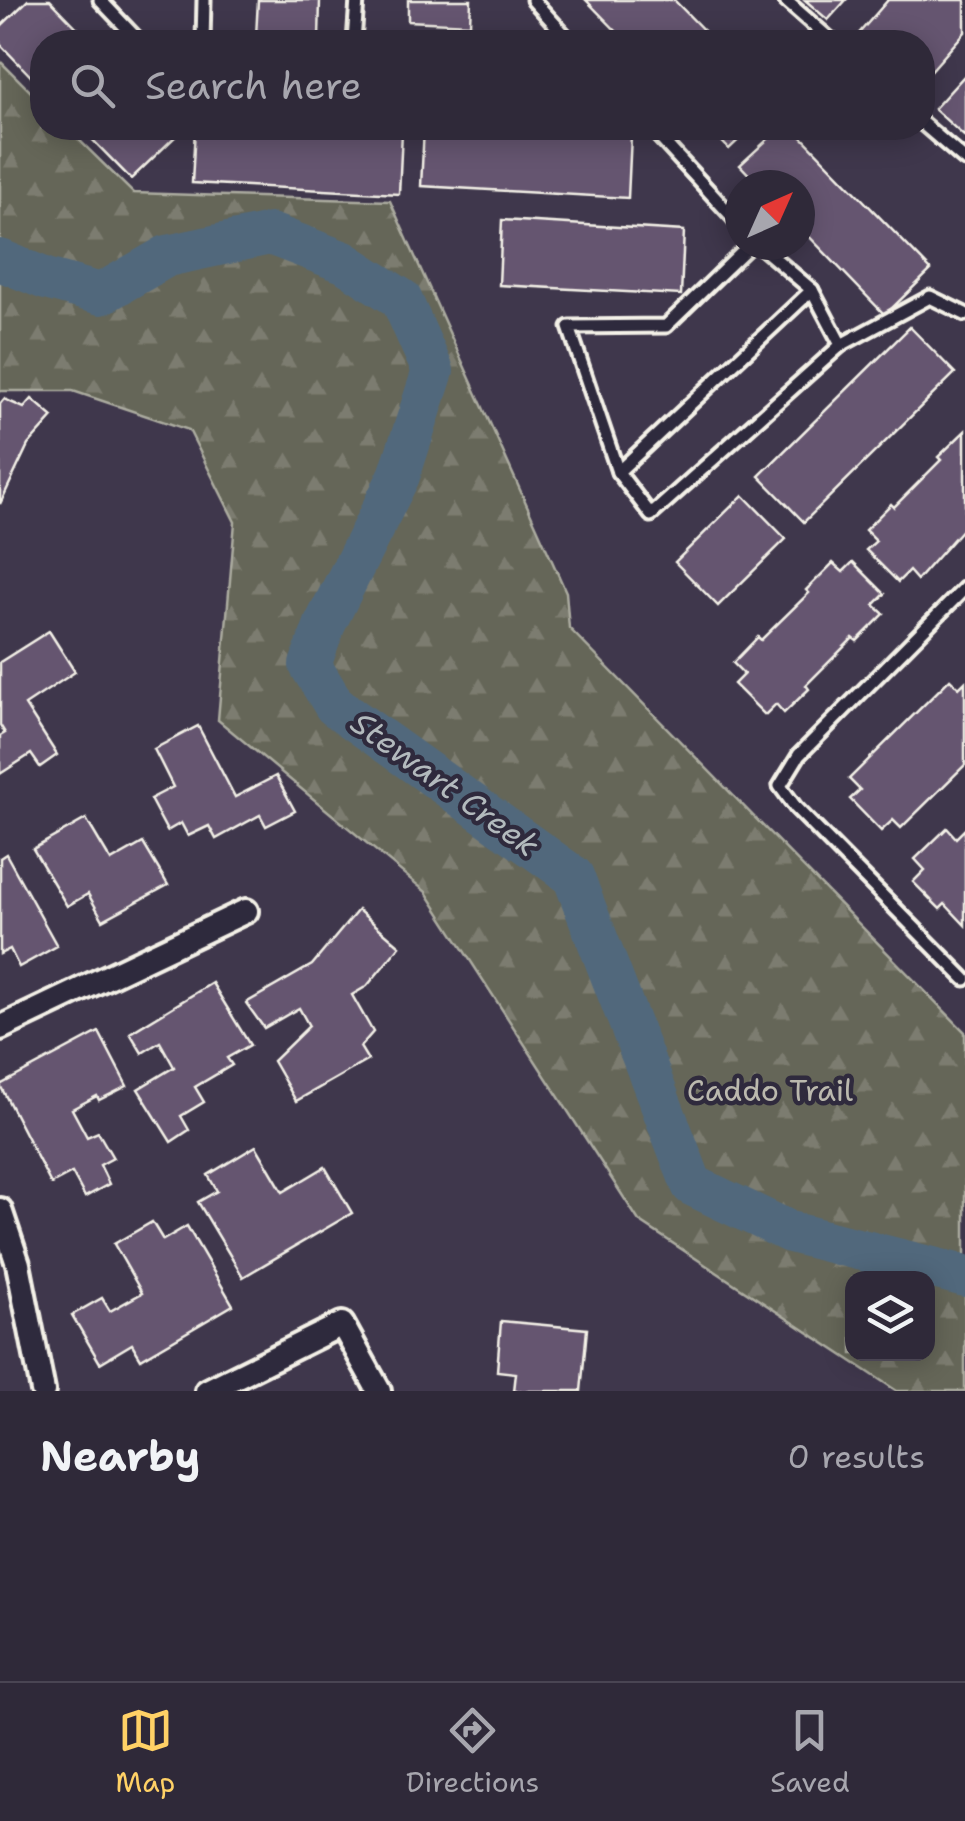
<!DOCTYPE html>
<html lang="en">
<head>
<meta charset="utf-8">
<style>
  body { margin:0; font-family:"Shantell Sans",sans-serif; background:#3b3544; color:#f1f3f6 }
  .controls { position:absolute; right:30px; bottom:30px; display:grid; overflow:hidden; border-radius:20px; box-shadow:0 5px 25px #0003 }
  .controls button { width:90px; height:90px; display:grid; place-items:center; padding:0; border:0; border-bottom:2px solid #4a4553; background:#2f2939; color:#f1f3f6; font:50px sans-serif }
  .compass { position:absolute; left:725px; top:170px; width:90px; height:90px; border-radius:50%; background:#2f2939; box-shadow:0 5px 25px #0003; rotate:45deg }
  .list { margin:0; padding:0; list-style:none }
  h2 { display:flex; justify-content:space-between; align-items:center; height:130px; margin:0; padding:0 40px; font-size:42px }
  h2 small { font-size:32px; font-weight:400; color:#a7a6ae }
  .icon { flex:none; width:55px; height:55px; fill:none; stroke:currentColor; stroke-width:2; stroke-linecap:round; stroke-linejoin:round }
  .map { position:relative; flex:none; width:965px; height:1391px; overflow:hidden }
  .search { position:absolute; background:#2f2939; box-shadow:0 5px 25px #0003; left:30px; right:30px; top:30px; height:110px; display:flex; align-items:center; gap:25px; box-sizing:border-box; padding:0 35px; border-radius:40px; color:#a7a6ae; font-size:38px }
  .sheet { height:290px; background:#2f2939 }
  nav { display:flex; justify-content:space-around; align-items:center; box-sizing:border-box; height:140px; border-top:2px solid #4a4553; background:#2f2939; font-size:28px; color:#a7a6ae }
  nav a { display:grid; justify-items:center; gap:5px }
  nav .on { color:#ffd166 }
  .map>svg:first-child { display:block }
</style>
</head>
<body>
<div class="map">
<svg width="965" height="1391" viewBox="0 0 965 1391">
  <defs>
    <pattern id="forest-firs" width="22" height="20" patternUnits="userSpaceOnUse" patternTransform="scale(2.5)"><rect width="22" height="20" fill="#656658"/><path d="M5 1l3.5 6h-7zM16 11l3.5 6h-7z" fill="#7c7c70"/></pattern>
  </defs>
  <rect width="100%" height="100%" fill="#3f374c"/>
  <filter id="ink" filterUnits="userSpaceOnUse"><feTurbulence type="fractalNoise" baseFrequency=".01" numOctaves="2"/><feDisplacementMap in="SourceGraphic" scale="20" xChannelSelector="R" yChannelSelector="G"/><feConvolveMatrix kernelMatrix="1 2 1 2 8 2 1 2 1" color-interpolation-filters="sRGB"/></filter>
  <g filter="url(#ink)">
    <path fill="url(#forest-firs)" stroke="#acaca0" stroke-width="2.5" fill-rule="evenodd" d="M0,61L42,103V128H67L133,193L390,201L566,592L569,628L965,1032V1391H897L639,1221L426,892L218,720L235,522L189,430L73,391H0ZM852,1278H928V1354H852Z"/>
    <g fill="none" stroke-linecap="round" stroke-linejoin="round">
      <polyline stroke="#51687c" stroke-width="42" points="0,260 46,279 101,294 167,256 270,234 344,262 401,299 433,371 399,476 325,624 310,665 335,706 573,876 692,1185 790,1232 965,1276"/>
    </g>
    <g fill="#655570" stroke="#f4f1e8" stroke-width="2.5">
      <polygon points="28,0 50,0 91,42 42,42 42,88 0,44 0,27"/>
      <polygon points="258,0 320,0 319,39 256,36"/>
      <polygon points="408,0 471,0 470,24 408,21"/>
      <polygon points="586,0 674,0 715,42 627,42"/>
      <polygon points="805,0 846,0 828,20"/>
      <polygon points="888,0 965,0 965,32 922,81 922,42 858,42 854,39"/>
      <polygon points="965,75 965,137 934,109"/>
      <polygon points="81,128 173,128 179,133 131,179"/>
      <polygon points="195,128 325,128 402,132 399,194 192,183"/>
      <polygon points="424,128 499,128 631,135 628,198 421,186"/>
      <polygon points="709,128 751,128 729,149"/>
      <polygon points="780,128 793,128 931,270 885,315 800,227 800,185 759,185 740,165"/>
      <polygon points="502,220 684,231 681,295 499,285"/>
      <polygon points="910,327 955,373 804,522 759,476"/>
      <polygon points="4,399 24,408 32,399 53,417 28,445 0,504 0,404"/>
      <polygon points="965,431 965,526 917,580 909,571 898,582 866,550 876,541 865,530 891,504 894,507 941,460 938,457"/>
      <polygon points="743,495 786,539 718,606 675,562"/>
      <polygon points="853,562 885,594 874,605 884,614 857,641 853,638 806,685 809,689 784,713 776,704 765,715 734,684 744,674 733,663 758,637 761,640 809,593 806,590 833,563 843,572"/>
      <polygon points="49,631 75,672 25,705 57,755 40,767 31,754 0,774 0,736 5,733 0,725 0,662"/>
      <polygon points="950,679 959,688 965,682 965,765 901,828 893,820 881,831 850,799 860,790 849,779"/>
      <polygon points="198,726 235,797 276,776 295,811 266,826 260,815 216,839 209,826 188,836 181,823 167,831 150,799 173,787 154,749"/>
      <polygon points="86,819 111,861 143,843 168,885 103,920 88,894 67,906 33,849"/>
      <polygon points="947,828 956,838 965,829 965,925 945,904 940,909 913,882 925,870 915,859"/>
      <polygon points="6,854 57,946 19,967 10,949 0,954 0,858"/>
      <polygon points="358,910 400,946 367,986 352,995 373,1032 360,1047 368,1060 296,1101 273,1061 309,1026 299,1008 264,1028 246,1003 312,965"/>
      <polygon points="212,983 250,1045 227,1058 232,1065 195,1087 204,1102 181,1116 189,1130 171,1142 138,1089 174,1067 160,1042 142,1053 130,1033"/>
      <polygon points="99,1032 127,1086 99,1100 97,1096 72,1109 87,1137 98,1132 113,1158 100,1165 109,1184 85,1197 72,1173 51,1184 0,1085"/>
      <polygon points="256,1146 283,1192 325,1167 352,1213 243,1277 198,1202 217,1191 208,1175"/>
      <polygon points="152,1222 163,1240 187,1226 233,1305 141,1359 132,1344 100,1363 72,1315 102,1298 110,1311 142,1293 114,1244"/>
      <polygon points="501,1321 587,1329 581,1391 514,1391 516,1373 497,1371"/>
    </g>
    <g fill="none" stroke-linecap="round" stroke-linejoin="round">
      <g stroke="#f4f1e8" stroke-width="19">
        <g id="service">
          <polyline points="100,0 140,42"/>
          <polyline points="533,0 571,42"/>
          <polyline points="785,0 833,42"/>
          <polyline points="203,42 204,0"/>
          <polyline points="354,42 357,0"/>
          <polyline points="922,123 965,160"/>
          <polyline points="651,128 740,225"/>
          <polyline points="750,245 666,326 569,327 618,472 651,515 841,345 812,290 759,245"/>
          <polyline points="841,345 930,297 965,314"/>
          <polyline points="618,472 812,290"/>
          <polyline points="965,588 799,755 780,786 796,808 965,979"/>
        </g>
      </g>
      <g stroke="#f4f1e8" stroke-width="30">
        <g id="minor">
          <polyline points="0,1028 246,911"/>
          <polyline points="0,1210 18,1264 43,1391"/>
          <polyline points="207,1391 342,1324 379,1391"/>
        </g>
      </g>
      <use href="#service" stroke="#2f2a3d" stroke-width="11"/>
      <use href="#minor" stroke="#2f2a3d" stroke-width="22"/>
    </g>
  </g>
  <g text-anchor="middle" stroke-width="9" stroke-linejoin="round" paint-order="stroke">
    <g font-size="30" fill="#bbb9ae" stroke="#2f2a3d">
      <text x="770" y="1101">Caddo Trail</text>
    </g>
    <g font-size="32" font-style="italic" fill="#b3babd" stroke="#2f2a3d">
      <text transform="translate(445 784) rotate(36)" y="11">Stewart Creek</text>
    </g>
  </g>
</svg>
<div class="controls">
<button><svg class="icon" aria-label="layers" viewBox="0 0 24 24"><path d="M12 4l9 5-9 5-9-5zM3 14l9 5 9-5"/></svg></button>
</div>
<svg class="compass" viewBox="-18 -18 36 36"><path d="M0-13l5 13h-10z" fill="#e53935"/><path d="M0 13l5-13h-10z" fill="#a7a6ae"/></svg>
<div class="search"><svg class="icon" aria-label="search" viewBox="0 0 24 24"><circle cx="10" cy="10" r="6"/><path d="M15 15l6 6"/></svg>Search here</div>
</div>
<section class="sheet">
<h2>Nearby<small>0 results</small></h2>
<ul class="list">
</ul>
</section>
<nav>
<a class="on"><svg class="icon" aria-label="map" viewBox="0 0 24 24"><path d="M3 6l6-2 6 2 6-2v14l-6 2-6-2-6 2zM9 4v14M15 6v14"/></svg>Map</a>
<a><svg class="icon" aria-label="directions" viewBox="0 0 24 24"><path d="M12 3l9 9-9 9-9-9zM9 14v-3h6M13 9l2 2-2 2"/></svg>Directions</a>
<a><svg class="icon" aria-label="saved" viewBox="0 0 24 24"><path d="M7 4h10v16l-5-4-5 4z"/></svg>Saved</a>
</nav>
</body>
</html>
